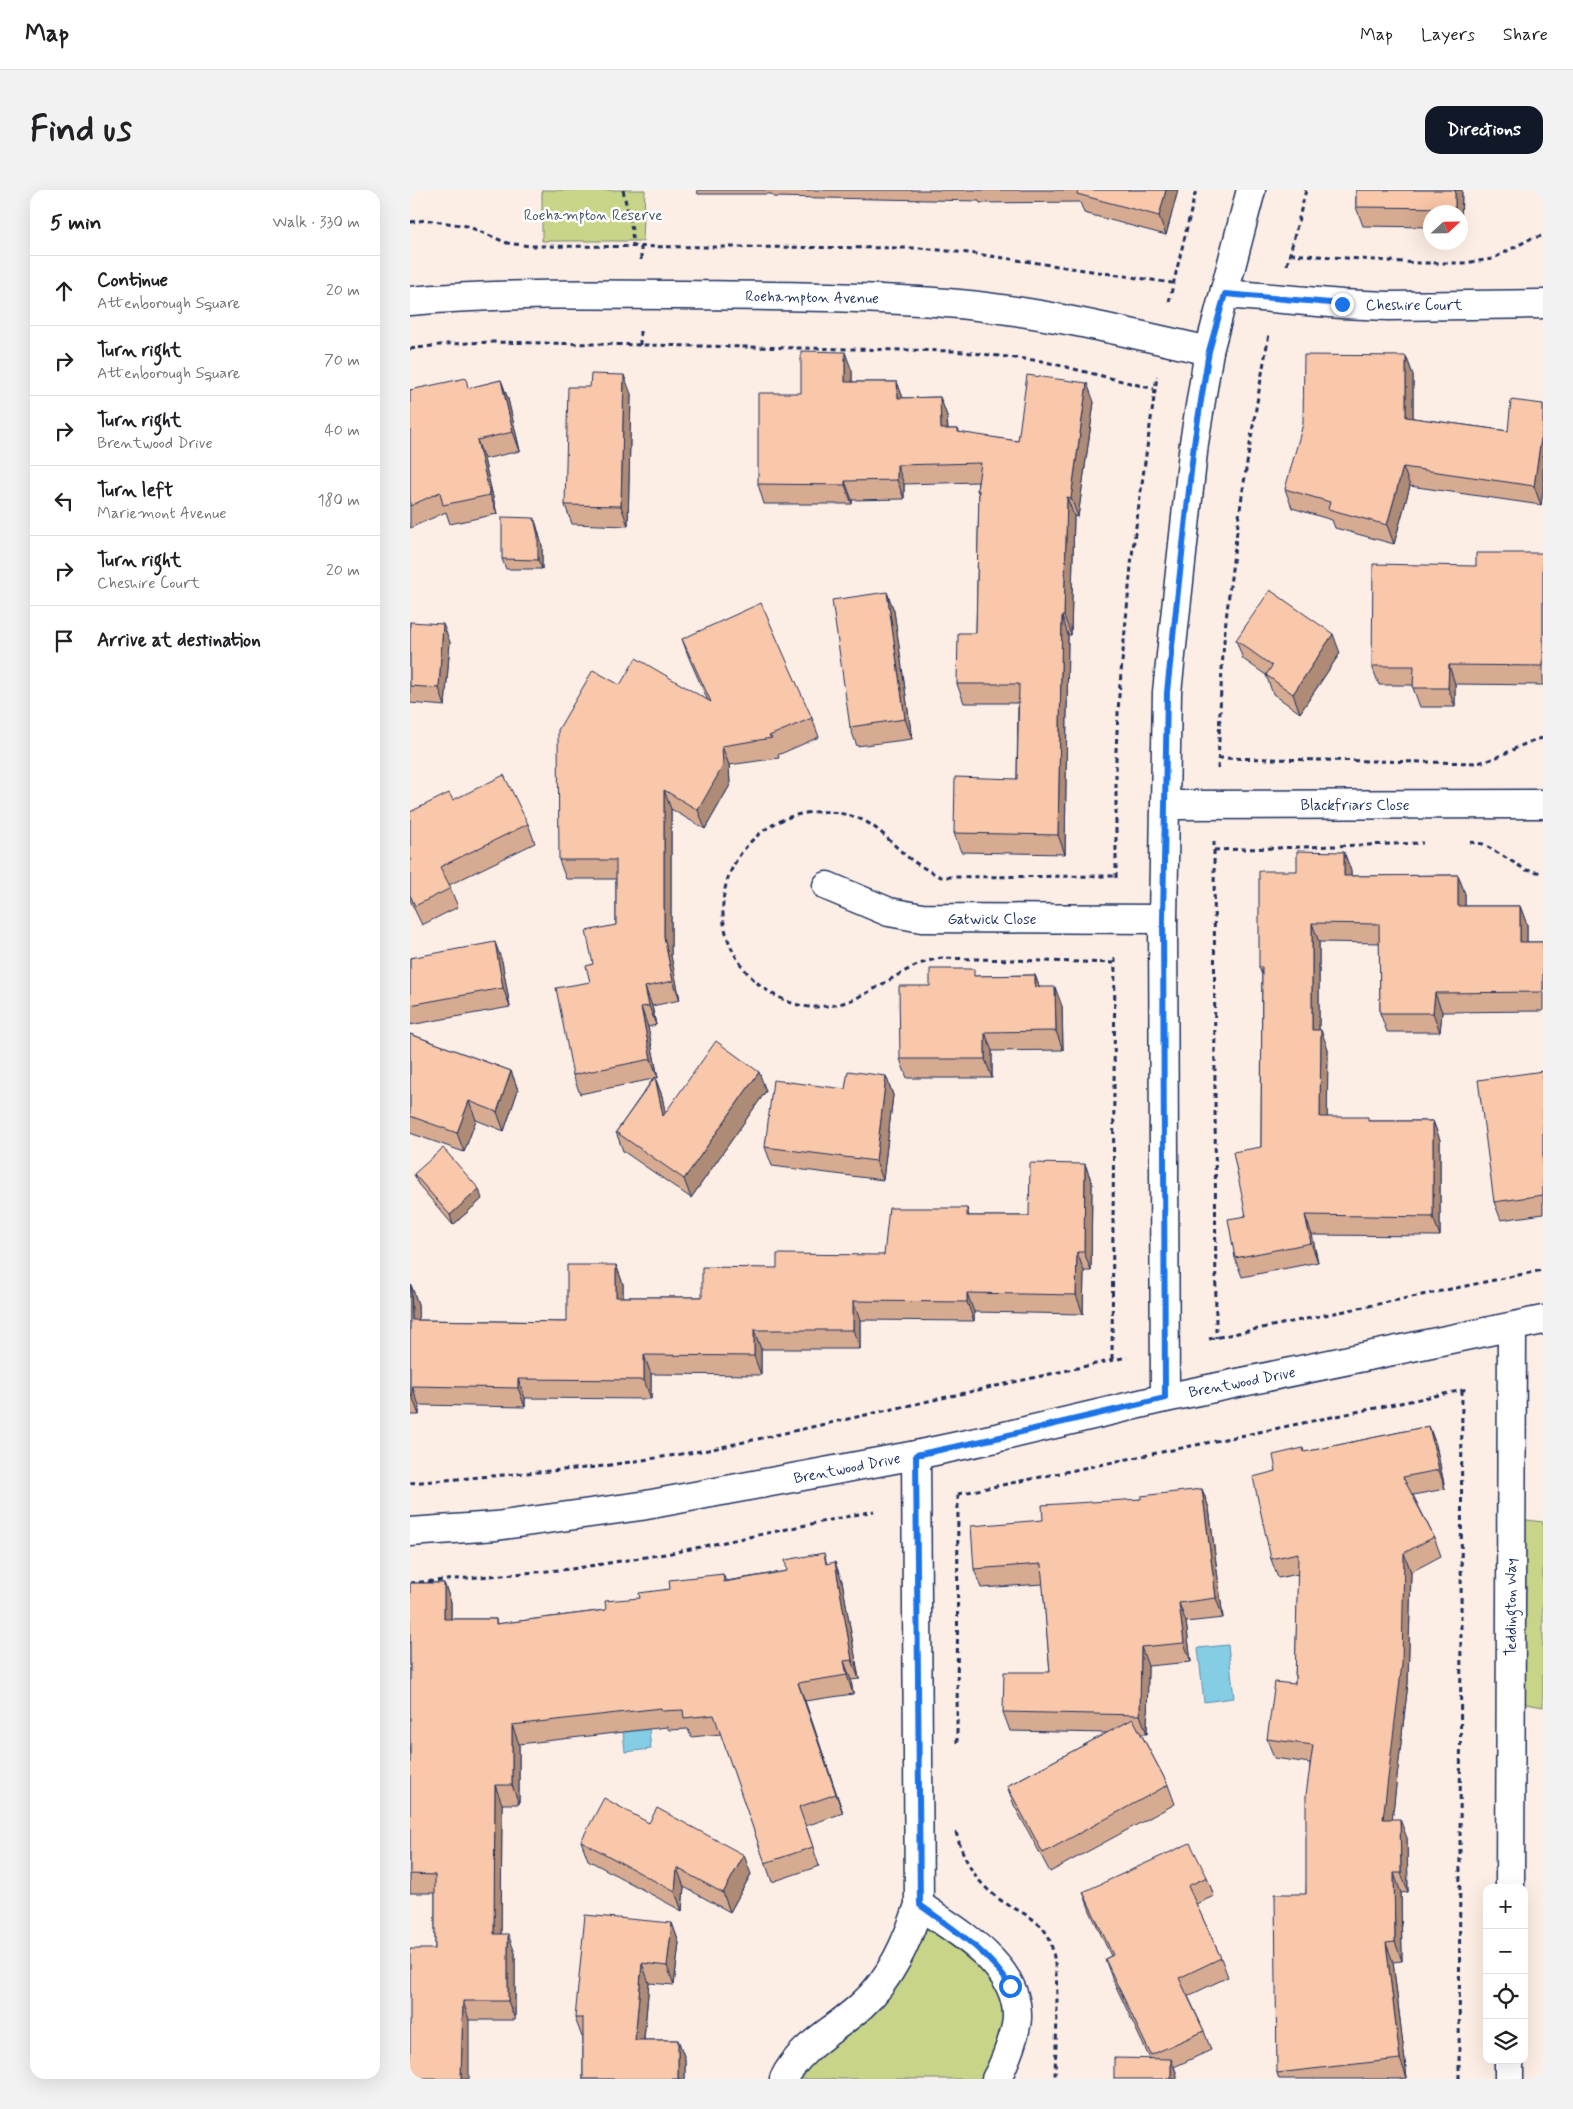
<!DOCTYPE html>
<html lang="en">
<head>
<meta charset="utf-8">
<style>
  body { margin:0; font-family:Mynerve,sans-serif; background:#f2f2f2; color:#202124 }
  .controls { position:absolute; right:15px; bottom:15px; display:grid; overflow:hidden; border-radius:10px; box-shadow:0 5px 20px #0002 }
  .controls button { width:45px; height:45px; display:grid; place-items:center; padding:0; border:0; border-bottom:1px solid #e0e0e0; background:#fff; color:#202124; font:25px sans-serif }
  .compass { position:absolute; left:1013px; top:15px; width:45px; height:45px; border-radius:50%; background:#fff; box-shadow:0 5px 20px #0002; rotate:68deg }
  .stop { position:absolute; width:15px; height:15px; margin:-11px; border:4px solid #1a73e8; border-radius:50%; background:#fff }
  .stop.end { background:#1a73e8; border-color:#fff; box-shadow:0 1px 5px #0008 }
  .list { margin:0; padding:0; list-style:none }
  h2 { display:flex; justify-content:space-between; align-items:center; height:65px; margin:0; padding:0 20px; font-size:21px }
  h2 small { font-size:16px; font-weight:400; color:#757577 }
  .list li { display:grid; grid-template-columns:32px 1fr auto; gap:15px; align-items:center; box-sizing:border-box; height:70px; padding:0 20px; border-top:1px solid #e0e0e0 }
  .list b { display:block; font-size:19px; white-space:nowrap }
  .list p { margin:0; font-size:16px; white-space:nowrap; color:#757577 }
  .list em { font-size:16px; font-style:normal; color:#757577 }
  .icon { flex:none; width:28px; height:28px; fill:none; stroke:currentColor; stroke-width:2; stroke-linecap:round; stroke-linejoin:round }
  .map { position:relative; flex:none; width:1133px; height:1889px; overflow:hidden; border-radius:15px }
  header { display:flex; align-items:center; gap:30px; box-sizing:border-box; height:70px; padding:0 25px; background:#fff; border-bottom:1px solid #e0e0e0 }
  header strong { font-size:24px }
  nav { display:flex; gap:28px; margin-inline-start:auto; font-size:18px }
  .intro { display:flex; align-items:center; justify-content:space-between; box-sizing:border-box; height:120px; padding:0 30px }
  h1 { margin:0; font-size:35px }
  .button { padding:12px 22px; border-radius:15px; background:#111827; color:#fff; font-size:18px; font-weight:700 }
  main { display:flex; gap:30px; padding:0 30px }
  aside { flex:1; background:#fff; border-radius:15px; box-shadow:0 5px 20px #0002 }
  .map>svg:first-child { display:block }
</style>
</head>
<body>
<header>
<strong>Map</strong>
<nav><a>Map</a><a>Layers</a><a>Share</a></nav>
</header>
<div class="intro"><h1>Find us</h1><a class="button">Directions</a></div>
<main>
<aside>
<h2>5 min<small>Walk · 330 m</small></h2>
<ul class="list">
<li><svg class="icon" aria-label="ahead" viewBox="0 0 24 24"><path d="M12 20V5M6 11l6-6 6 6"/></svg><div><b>Continue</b><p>Attenborough Square</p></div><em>20 m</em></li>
<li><svg class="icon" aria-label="right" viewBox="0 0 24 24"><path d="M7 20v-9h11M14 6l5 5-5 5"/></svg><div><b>Turn right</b><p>Attenborough Square</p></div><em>70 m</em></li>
<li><svg class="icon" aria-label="right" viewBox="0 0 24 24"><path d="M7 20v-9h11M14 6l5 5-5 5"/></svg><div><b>Turn right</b><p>Brentwood Drive</p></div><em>40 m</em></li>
<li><svg class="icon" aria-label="left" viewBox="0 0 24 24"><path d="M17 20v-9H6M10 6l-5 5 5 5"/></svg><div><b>Turn left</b><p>Mariemont Avenue</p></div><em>180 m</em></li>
<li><svg class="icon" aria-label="right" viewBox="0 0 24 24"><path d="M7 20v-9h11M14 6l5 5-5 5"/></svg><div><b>Turn right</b><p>Cheshire Court</p></div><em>20 m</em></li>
<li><svg class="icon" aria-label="arrive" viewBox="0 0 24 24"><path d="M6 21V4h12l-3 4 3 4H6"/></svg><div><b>Arrive at destination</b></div></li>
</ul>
</aside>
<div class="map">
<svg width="1133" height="1889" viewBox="0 0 1133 1889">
  <rect width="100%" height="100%" fill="#fdeee5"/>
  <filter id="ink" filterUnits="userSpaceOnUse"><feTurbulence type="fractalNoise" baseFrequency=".02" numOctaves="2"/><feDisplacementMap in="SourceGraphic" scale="10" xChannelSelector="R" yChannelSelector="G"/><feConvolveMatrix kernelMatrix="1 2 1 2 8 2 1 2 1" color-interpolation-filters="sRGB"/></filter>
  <g filter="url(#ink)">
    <g fill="#c8d487" stroke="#728272">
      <polygon points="132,0 235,0 233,51 132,51"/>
      <polygon points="1101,1328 1133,1332 1133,1517 1100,1511"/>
      <polygon points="509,1715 600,1796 586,1889 374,1889 433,1831"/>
    </g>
    <g fill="#84cde5" stroke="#5a8eaf">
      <polygon points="818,1455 824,1508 794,1512 788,1458"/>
      <polygon points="235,1499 241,1559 215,1562 210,1509"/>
    </g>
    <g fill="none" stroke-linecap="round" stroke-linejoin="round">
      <g stroke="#1b2f5e" stroke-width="31">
        <g id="minor">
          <polyline points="815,104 932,114 978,116 1133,114"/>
          <path d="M0,111C91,103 183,104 274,105C366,106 458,106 549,114C633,122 716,142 799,161"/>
          <polyline points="756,615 1133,614"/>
          <polyline points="417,696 479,722 512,728 753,729"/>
          <polyline points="755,1208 753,729 757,502 784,253 799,161 841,0"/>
          <polyline points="0,1342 86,1336 231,1316 506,1265 586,1248 755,1208 1133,1130"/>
          <polyline points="1100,1698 1102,1137"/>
          <path d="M509,1715C547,1742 608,1774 607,1827C607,1837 603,1847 600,1857C596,1868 592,1879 586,1889"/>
          <path d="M374,1889C389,1857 425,1840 451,1816C481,1789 497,1752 509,1715L506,1265"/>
          <polyline points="1099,1889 1099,1870"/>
        </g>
      </g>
      <g stroke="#1b2f5e" stroke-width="3" stroke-dasharray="5 4" stroke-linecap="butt">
        <polyline points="213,0 222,40 223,56"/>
        <polyline points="0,32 17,30 57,36 97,53 120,56 510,58 567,64 762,93"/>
        <polyline points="880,64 1008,73 1054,73 1082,69 1122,48 1133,46"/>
        <polyline points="231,70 231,55"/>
        <polyline points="877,75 896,0"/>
        <polyline points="759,112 786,0"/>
        <polyline points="230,155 230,141"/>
        <polyline points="0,159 37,154 81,152 545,161 632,171 744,199"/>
        <path d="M808,568L1067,573C1091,569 1110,553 1133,548"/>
        <path d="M808,579C810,524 811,468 818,413C828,323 843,233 859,144"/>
        <polyline points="804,651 806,1148"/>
        <polyline points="1060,652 1073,654 1116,680 1133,683"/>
        <polyline points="804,660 1013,653"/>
        <polyline points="706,688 706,560 709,505 722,365 747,186"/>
        <path d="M704,773L532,768C490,774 461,811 418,816C412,816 405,818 399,817C375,814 350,799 335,780C273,701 351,597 445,627C466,634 477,649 493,663C504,673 517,680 531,687L706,686"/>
        <polyline points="799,1149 1133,1080"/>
        <polyline points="702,1169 705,765"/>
        <polyline points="0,1293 187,1277 298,1260 717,1167"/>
        <polyline points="548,1304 1058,1199"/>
        <polyline points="0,1393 161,1379 261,1363 464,1321"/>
        <polyline points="547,1553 548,1304"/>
        <path d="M546,1642C554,1672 568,1696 595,1713C610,1722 627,1728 637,1744C653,1774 645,1853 645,1889"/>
        <polyline points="1049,1889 1052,1200"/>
      </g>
      <use href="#minor" stroke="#fff" stroke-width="28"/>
    </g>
    <g fill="#d6ab91" stroke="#1b2f5e">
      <polygon points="287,0 768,0 756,45 674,23 670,12 570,13 569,11 363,7 362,4 288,4"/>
      <polygon points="946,0 1052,0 1051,37 1050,37 1050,22 1020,22 1020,37 953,36 946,17"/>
      <polygon points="996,166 1003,185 1003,228 1098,241 1133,214 1133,301 1131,315 1000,296 984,354 925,338 922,330 882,318 875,299"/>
      <polygon points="442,181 442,192 487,192 493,208 530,207 537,226 538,239 548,239 550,243 608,251 684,212 668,327 664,326 661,445 658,445 655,664 551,662 544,643 607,589 608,513 554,513 547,494 566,443 569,305 567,300 568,292 494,294 494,309 442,310 442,314 354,314 348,294 391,203"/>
      <polygon points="91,190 98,209 110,261 74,269 87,324 40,334 36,322 0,338 0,200 60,198"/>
      <polygon points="221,204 218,336 162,334 155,315"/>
      <polygon points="124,328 127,337 132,356 132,379 96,379 92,369"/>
      <polygon points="1133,363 1133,495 1045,494 1045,517 1010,517 1003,498 1003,495 969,495 962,476 1066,376"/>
      <polygon points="477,402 484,421 502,549 447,556 440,537"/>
      <polygon points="0,432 40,452 35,516 0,513"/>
      <polygon points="272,449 402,528 409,547 368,565 369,568 319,575 320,595 295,639 261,619 261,766 270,810 242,816 246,835 238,837 248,888 245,888 252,906 255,923 356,901 281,1008 213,961 206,942 243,889 170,904 163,885 183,774 206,735 206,689 156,689 149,670 210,495 298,511 279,468"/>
      <polygon points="826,450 930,463 890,523 863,504 856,485 833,469"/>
      <polygon points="43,610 118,634 125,653 39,695 48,717 12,735 0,710 0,622"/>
      <polygon points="934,662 941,681 941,686 1048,685 1055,704 1055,716 1110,716 1117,735 1117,752 1133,752 1133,821 1032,822 1030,842 977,842 970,823 970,753 909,752 909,840 918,859 917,927 960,931 1023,931 1030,950 1030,1046 902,1045 908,1072 832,1087 825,1068 851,957 852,785 849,777 887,681"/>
      <polygon points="0,768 92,771 100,817 0,835"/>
      <polygon points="625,785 629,797 652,816 653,860 582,861 582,888 497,888 490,869 520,796 567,786"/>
      <polygon points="0,844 101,881 108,900 94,941 66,930 54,962 0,943"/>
      <polygon points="1133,881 1133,1024 1091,1030 1084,1012"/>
      <polygon points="476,886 483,905 473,990 362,976 355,957 435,899"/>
      <polygon points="675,974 682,993 681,1081 674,1081 673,1124 564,1122 564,1131 450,1130 450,1159 351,1159 351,1185 241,1184 241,1209 115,1208 115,1217 9,1215 9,1225 0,1225 0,1095 1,1095 8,1114 8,1130 157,1132 206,1075 213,1094 213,1107 292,1107 367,1078 474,1065 557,1018 559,1026 619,1026"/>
      <polygon points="4,984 72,1009 43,1035 8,994"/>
      <polygon points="1019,1236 1026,1255 1035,1299 1003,1305 1024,1347 1031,1366 1001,1382 998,1493 982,1629 997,1648 998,1702 991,1703 992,1771 983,1772 997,1888 989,1889 869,1889 867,1883 896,1704 900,1573 864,1568 857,1549 885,1494 888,1384 868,1388 861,1369 866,1281 895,1262"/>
      <polygon points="792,1299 799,1318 813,1428 776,1432 781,1472 738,1476 737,1544 731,1544 758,1595 765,1614 640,1682 604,1615 597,1596 697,1543 600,1541 593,1522 640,1482 633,1394 571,1398 564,1379 633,1330 731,1309"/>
      <polygon points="414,1363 417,1374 432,1391 449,1489 441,1490 443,1504 395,1511 433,1623 396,1636 409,1676 362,1692 311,1544 281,1547 278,1539 259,1540 257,1537 109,1554 109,1614 92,1614 91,1744 105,1763 105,1830 59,1830 25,1759 25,1703 0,1703 0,1393 34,1393 41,1412 41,1429 86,1429 87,1434 196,1420 230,1408 313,1384 316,1391 377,1381"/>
      <polygon points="239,1633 341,1684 320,1722 274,1697 272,1721 178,1670 171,1651"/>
      <polygon points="797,1687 804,1706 786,1714 811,1768 818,1787 778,1806 794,1841 801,1860 764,1877 767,1885 740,1869 702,1788 695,1769 701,1766 680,1721 673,1702"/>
      <polygon points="262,1733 269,1753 264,1795 239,1793 234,1850 268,1850 275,1869 275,1889 173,1889 173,1847 172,1847 165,1828"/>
    </g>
    <g fill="#ae8b76" stroke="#1b2f5e">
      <polygon points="756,0 768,0 756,45 749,26"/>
      <polygon points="1045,0 1052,0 1051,37 1050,34 1050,22 1046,22 1045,18"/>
      <polygon points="435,162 442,181 442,211 435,192"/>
      <polygon points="996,166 1003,185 1003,246 996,227"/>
      <polygon points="214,185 221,204 218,336 211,316"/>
      <polygon points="91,190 98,209 110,261 103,242"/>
      <polygon points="487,192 494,211 488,208"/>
      <polygon points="677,193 684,212 668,327 661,308"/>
      <polygon points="530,207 537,226 538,258 531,239"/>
      <polygon points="1133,235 1133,301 1131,315 1124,296"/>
      <polygon points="67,250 74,269 87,324 80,305"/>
      <polygon points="487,275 494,294 494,309 487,290"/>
      <polygon points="993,277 1000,296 984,354 977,335"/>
      <polygon points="435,291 442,310 442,314 435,295"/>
      <polygon points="657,307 664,326 661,445 654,426"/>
      <polygon points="124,328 127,337 132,356 132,379 128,370"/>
      <polygon points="477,402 484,421 502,549 495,529"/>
      <polygon points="652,426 658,445 655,664 648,645"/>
      <polygon points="33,434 40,452 35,516 29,498"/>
      <polygon points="923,444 930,463 890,523 883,504"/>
      <polygon points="1039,475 1045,494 1045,517 1038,498"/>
      <polygon points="312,556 319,575 320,595 295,639 288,620"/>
      <polygon points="254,600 261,619 261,766 270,810 263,791 254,747"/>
      <polygon points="934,662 941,681 941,705 934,686"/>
      <polygon points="1048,685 1055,704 1055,735 1048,716"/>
      <polygon points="1110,716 1117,735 1117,771 1110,752"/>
      <polygon points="902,733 909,752 909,859 902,840"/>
      <polygon points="85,752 92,771 100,817 93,798"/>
      <polygon points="625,785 632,804 625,797"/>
      <polygon points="235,797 242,816 246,835 239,816"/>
      <polygon points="645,797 652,816 653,860 646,841"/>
      <polygon points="1025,803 1032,822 1030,842 1023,823"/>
      <polygon points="231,817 238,837 248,888 241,869"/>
      <polygon points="911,840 918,859 917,946 910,927"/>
      <polygon points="575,842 582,861 582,888 575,869"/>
      <polygon points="101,881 108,900 94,941 87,922"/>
      <polygon points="349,882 356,901 281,1008 274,989"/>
      <polygon points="476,886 483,905 473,990 466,971"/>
      <polygon points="245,887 252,906 260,946 253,926"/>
      <polygon points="59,911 66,930 54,962 47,943"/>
      <polygon points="1023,931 1030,950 1030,1046 1023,1027"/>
      <polygon points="675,974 682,993 681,1081 674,1062"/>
      <polygon points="69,999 72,1009 43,1035 40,1025"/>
      <polygon points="895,1025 902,1045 908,1072 901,1053"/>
      <polygon points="667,1062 674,1081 673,1124 666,1105"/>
      <polygon points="206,1075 213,1094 213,1126 206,1107"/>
      <polygon points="1,1095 8,1114 9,1149 2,1130"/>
      <polygon points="557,1103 564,1122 564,1131 557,1112"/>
      <polygon points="443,1111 450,1130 450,1159 443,1140"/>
      <polygon points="344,1140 351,1159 351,1185 344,1166"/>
      <polygon points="234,1165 241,1184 241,1209 234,1190"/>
      <polygon points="108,1189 115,1208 115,1217 108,1198"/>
      <polygon points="2,1196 9,1215 9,1225 2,1206"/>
      <polygon points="1019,1236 1026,1255 1035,1299 1029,1280"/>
      <polygon points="792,1299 799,1318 813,1428 806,1408"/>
      <polygon points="994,1363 1001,1382 998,1493 980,1648 973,1629"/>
      <polygon points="425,1372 432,1391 449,1489 442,1470"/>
      <polygon points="34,1393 41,1412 41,1448 34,1429"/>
      <polygon points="769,1413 776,1432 781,1472 774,1453"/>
      <polygon points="731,1457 738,1476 737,1544 730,1525"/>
      <polygon points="434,1471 441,1490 443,1504 437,1485"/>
      <polygon points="388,1493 395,1511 433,1623 426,1604"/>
      <polygon points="102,1535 109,1554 109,1614 102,1595"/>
      <polygon points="85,1595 92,1614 91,1763 84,1744"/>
      <polygon points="990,1629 997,1648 998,1702 991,1683"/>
      <polygon points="334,1665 341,1684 320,1722 313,1703"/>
      <polygon points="267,1678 274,1697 272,1721 265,1702"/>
      <polygon points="984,1683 991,1703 992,1771 985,1752"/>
      <polygon points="262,1733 269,1753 264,1795 257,1776"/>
      <polygon points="98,1744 105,1763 105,1830 98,1811"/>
      <polygon points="976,1753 983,1772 997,1888 990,1869"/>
      <polygon points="232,1773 239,1793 232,1869 225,1850"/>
      <polygon points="53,1811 59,1830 59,1889 51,1889"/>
      <polygon points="268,1850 275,1869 275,1889 268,1889"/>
      <polygon points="761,1869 767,1885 767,1889 761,1889"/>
    </g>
    <g fill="#f9c7a9" stroke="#1b2f5e">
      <polygon points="668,0 756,0 749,26 667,4"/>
      <polygon points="946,0 1045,0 1045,18 946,17"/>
      <polygon points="391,161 435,162 435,192 487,192 488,208 530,207 531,239 548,239 548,242 608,251 617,185 677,193 661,308 657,307 654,426 652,426 648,645 544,643 545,587 607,589 609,494 547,494 548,443 566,443 569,300 567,300 571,273 487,275 487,290 435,291 435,295 348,294 348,203 391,203"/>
      <polygon points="894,165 996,166 996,227 1098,241 1101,210 1133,214 1133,235 1124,296 993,277 977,335 918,319 920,312 875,299 893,234"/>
      <polygon points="181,184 214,185 211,316 155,315 158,197 180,197"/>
      <polygon points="56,188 58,198 91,190 103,242 67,250 80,305 33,315 30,302 0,316 0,200"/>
      <polygon points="92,327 124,328 128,346 128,370 92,369"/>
      <polygon points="1066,363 1133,363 1133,476 1039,475 1038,498 1003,498 1004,476 962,476 963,374 1066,376"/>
      <polygon points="860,400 923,444 883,504 856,485 862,476 826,450"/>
      <polygon points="477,402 495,529 440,537 422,410"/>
      <polygon points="351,413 402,528 359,546 362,548 312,556 313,576 288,620 254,600 254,747 263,791 235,797 239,816 231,817 241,869 163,885 146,798 180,792 176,776 183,774 176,741 206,735 206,670 149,670 148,540 183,480 210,495 226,468 301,512 272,449"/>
      <polygon points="0,432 33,434 29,498 0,496"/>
      <polygon points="94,585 118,634 30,677 41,698 5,716 0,705 0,622 39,603 43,610"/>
      <polygon points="887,661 934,662 934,686 1048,685 1048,716 1110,716 1110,752 1133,752 1133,802 1025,803 1023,823 970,823 969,734 902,733 902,840 911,840 910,927 958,927 958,931 1023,931 1023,1027 895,1025 901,1053 825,1068 818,1029 836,1026 823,962 851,957 852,777 849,777 849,681 887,681"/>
      <polygon points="85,752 93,798 0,815 0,768"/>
      <polygon points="520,779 564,779 564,786 625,785 625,797 645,797 646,841 575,842 575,869 490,869 489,796 520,796"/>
      <polygon points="0,844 101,881 87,922 59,911 47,943 0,926"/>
      <polygon points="306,851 349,882 274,989 206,942 245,887 253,926"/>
      <polygon points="438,881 476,886 466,971 355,957 363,890 435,899"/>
      <polygon points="1133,881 1133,1005 1084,1012 1068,890"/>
      <polygon points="33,958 69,999 40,1025 4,984"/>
      <polygon points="620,973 675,974 674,1062 667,1062 666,1105 557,1103 557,1112 443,1111 443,1140 344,1140 344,1166 234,1165 234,1190 108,1189 108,1198 2,1196 2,1206 0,1206 0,1095 1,1095 2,1130 157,1132 157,1075 206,1075 206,1107 292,1107 292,1077 367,1078 367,1064 474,1065 479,1018 557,1018 557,1026 619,1026"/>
      <polygon points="1019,1236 1029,1280 993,1287 1024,1347 994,1363 992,1474 973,1629 990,1629 991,1683 984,1683 985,1752 976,1753 990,1869 867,1883 865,1704 896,1704 896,1605 903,1555 857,1549 865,1492 885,1494 888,1363 861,1369 843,1287 866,1281 863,1265 893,1258 894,1262"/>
      <polygon points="792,1299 806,1408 769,1413 774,1453 731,1457 730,1525 593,1522 594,1482 640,1482 631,1374 564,1379 561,1336 633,1330 632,1315 731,1309 731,1306"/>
      <polygon points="414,1363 416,1374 425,1372 442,1470 434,1471 437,1485 388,1493 426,1604 389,1617 403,1657 355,1673 304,1525 274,1528 273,1520 252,1521 251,1518 102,1535 102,1595 85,1595 84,1744 98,1744 98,1811 53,1811 51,1889 0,1889 0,1759 25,1759 25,1685 0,1684 0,1393 34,1393 34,1429 86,1429 86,1434 196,1420 195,1411 230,1408 229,1403 260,1399 259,1390 313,1384 314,1392 377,1381 375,1370"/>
      <polygon points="723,1529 758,1595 633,1663 597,1596"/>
      <polygon points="194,1608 239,1633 247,1618 334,1665 313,1703 267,1678 265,1702 171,1651"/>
      <polygon points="780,1653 797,1687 778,1696 811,1768 769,1788 794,1841 741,1865 695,1769 703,1765 673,1702"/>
      <polygon points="175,1725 262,1733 257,1776 232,1773 225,1850 268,1850 268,1889 173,1889 173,1828 165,1828"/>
      <polygon points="704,1868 761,1869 761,1889 704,1889"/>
    </g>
  </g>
  <g fill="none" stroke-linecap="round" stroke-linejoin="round" filter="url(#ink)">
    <path stroke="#1a73e8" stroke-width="6" d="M600,1796C578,1761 543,1739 510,1715L506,1265L586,1248L755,1208L753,729L757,502L784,254L799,161L815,104L932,114"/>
  </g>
  <g text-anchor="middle" stroke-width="5" stroke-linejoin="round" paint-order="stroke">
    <g font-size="15" fill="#465868" stroke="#fff">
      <text x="183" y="30">Roehampton Reserve</text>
    </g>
    <g font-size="15" fill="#1b2f5e" stroke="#fff">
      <text transform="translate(402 107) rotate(1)" y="5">Roehampton Avenue</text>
      <text x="1004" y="120">Cheshire Court</text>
      <text x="945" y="620">Blackfriars Close</text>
      <text x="582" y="734">Gatwick Close</text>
      <text transform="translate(832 1192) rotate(-11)" y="5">Brentwood Drive</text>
      <text transform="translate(437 1278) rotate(-11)" y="5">Brentwood Drive</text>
      <text transform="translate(1101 1417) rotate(-90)" y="5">Teddington Way</text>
    </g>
  </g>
</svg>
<div class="controls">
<button>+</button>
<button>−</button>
<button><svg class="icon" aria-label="locate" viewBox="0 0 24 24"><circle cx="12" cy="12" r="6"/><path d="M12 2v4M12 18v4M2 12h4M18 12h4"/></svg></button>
<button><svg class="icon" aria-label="layers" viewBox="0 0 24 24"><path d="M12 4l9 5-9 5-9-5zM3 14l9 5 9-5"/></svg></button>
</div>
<svg class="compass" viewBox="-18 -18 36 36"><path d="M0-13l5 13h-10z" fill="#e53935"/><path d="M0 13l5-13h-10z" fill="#757577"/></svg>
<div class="stop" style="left:600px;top:1796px"></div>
<div class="stop end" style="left:932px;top:114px"></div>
</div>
</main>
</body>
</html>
